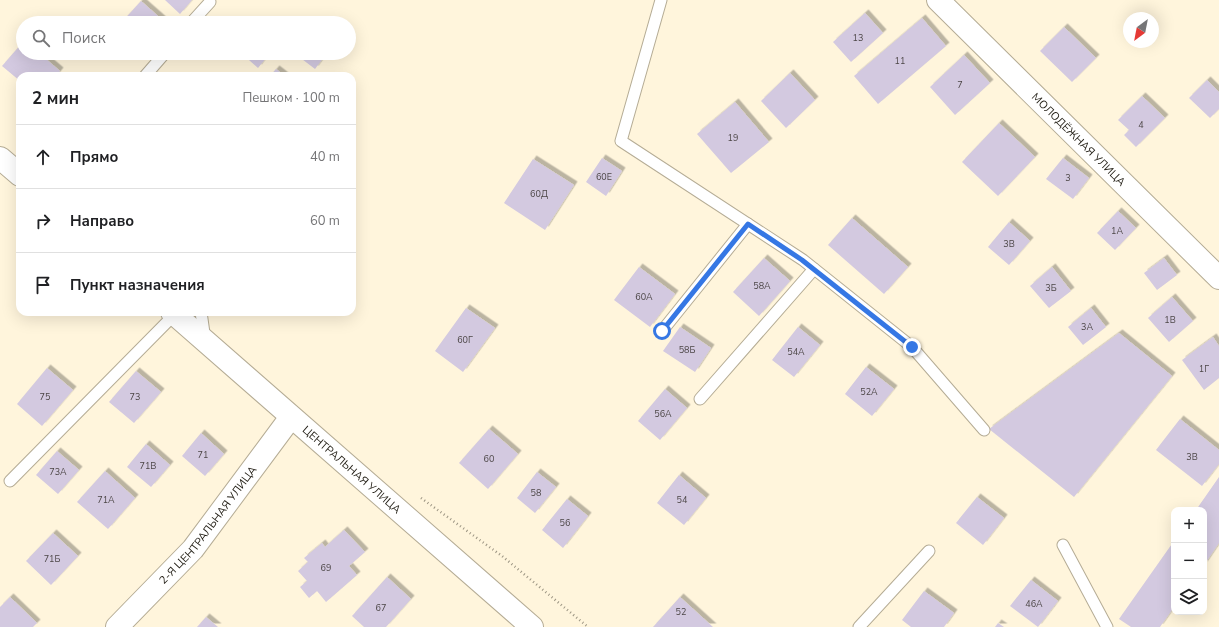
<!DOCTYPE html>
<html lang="ru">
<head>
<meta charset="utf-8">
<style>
  body { margin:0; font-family:"Nunito Sans",sans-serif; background:#f2f2f2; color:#202124 }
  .controls { position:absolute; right:12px; bottom:12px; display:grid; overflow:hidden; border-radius:8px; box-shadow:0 4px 16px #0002 }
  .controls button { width:36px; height:36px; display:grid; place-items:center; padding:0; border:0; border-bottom:1px solid #e0e0e0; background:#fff; color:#202124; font:20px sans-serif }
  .compass { position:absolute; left:1123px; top:12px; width:36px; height:36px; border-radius:50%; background:#fff; box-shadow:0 4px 16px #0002; rotate:212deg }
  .stop { position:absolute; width:12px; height:12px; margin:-9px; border:3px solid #3577e4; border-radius:50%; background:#fff }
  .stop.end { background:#3577e4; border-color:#fff; box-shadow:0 1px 4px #0008 }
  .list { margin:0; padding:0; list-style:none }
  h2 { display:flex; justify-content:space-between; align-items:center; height:52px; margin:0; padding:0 16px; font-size:17px }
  h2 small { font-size:13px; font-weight:400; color:#757577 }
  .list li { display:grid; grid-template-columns:26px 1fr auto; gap:12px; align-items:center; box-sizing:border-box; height:64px; padding:0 16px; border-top:1px solid #e0e0e0 }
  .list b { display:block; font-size:15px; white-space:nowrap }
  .list em { font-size:13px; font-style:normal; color:#757577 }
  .icon { flex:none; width:22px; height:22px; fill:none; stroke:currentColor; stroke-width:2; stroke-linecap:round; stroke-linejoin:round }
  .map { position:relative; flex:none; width:1219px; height:627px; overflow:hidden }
  .search { position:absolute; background:#fff; box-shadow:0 4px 16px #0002; left:16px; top:16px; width:340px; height:44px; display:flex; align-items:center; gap:10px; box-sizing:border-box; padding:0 14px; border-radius:22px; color:#757577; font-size:15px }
  .panel { position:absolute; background:#fff; box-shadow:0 4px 16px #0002; left:16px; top:72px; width:340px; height:244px; border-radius:12px }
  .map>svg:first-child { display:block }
</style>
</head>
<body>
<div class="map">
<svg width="1219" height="627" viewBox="0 0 1219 627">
  <defs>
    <filter id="shadow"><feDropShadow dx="3.5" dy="-3.5" stdDeviation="0" flood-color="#0004"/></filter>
  </defs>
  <rect width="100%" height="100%" fill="#fff5dc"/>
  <g fill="#d3c9e0" filter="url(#shadow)">
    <polygon points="165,0 192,0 180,14"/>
    <polygon points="141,1 166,23 121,23"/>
    <polygon points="865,13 883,33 851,62 833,42"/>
    <polygon points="922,18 946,46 878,104 854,76"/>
    <polygon points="1064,27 1096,58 1072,82 1040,51"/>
    <polygon points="23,42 23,53 39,53 60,71 56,76 20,76 20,81 2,66"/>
    <polygon points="241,53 270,53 258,68"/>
    <polygon points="294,53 327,53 315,69"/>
    <polygon points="964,55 990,83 955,115 930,87"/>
    <polygon points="276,69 285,76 270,76"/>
    <polygon points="790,73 815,100 786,128 761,101"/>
    <polygon points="1207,80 1219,92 1219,109 1210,118 1189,98"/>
    <polygon points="1142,96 1165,118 1136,147 1124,135 1129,130 1118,120"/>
    <polygon points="735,102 769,142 731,173 697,134"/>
    <polygon points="999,123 1035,157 998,196 962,162"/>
    <polygon points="602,158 622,171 606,196 586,182"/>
    <polygon points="1063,158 1089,178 1073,199 1046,179"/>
    <polygon points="533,159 574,185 545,230 504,203"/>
    <polygon points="1118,211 1136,228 1115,250 1097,233"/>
    <polygon points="852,218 908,267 884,294 828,245"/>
    <polygon points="1009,222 1030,241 1009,265 988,247"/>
    <polygon points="764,258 790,281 759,316 733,292"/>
    <polygon points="1164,258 1177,275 1157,290 1144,273"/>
    <polygon points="639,267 675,294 650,327 614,300"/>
    <polygon points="1052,267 1071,291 1049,308 1030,286"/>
    <polygon points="1172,297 1193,321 1169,342 1148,318"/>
    <polygon points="466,308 495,328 463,372 435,351"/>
    <polygon points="1091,308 1106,327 1083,345 1068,327"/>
    <polygon points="680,327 711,348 695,372 663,351"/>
    <polygon points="798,327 820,345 794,377 772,360"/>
    <polygon points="1119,333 1172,376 1074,497 989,429"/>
    <polygon points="1213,337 1219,346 1219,378 1204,390 1182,360"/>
    <polygon points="866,367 894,389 872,416 845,394"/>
    <polygon points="47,368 73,390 42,426 17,404"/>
    <polygon points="136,371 161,392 134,423 109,402"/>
    <polygon points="665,389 687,408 660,440 638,421"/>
    <polygon points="1180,419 1219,450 1219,464 1202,486 1156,450"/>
    <polygon points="489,429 518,454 488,489 459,463"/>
    <polygon points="201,433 224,454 205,476 182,456"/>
    <polygon points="146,444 170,465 151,487 127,467"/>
    <polygon points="57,451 79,470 58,494 36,475"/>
    <polygon points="105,471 135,498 108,529 77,502"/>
    <polygon points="537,472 556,487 535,513 517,498"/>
    <polygon points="679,475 706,498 684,525 657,503"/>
    <polygon points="1219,477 1219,543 1204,565 1204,510 1196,510"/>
    <polygon points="977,497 1004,518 983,545 956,523"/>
    <polygon points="567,499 588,516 563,548 542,530"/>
    <polygon points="344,530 365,552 349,566 357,575 326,602 317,591 309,598 300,587 307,581 298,571 308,562 304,558 322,543 325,547"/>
    <polygon points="53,533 78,556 51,585 26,561"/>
    <polygon points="1174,541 1174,607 1160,627 1131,627 1119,619"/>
    <polygon points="387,577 411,599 386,627 364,627 352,616"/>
    <polygon points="1031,580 1058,601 1038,627 1010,606"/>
    <polygon points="924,591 954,613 944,627 911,627 902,620"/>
    <polygon points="10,597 37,623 33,627 0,627 0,607"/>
    <polygon points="680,597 713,627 653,627"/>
    <polygon points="206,617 218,627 197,627"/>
    <polygon points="998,623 1004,627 995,627"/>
  </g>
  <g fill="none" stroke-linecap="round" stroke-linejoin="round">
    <g stroke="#b5ac95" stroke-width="13">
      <g id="service">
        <polyline points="661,0 621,141 803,260 912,347 984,430"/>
        <polyline points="191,23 210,2"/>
        <polyline points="145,76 165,53"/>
        <polyline points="201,312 205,340"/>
        <polyline points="662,331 748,224"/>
        <polyline points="700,399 814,269"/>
        <polyline points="10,481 175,314"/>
        <polyline points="1063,545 1107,627"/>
        <polyline points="859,627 929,551"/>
      </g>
    </g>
    <g stroke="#b5ac95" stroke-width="24">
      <g id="minor">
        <path id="s1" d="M938,0L1219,278"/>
        <path id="s2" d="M117,627L193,549L291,417"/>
      </g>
    </g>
    <g stroke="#b5ac95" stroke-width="24">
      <g id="tertiary">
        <polyline points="0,158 20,175"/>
        <path id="s3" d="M172,312L532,627"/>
      </g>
    </g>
    <polyline stroke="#9c9583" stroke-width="2.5" stroke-dasharray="1 3" stroke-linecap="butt" points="421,498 502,556 588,627"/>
    <use href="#service" stroke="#fff" stroke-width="11"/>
    <use href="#minor" stroke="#fff" stroke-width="22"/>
    <use href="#tertiary" stroke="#fff" stroke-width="22"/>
  </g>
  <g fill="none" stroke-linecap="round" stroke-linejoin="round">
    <polyline stroke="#3577e4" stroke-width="5" points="662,331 748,224 802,260 912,347"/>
  </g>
  <g text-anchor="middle" stroke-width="3" stroke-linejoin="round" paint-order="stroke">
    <g font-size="9" fill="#4c4646">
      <text x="858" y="41">13</text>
      <text x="900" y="64">11</text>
      <text x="960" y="88">7</text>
      <text x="1141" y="128">4</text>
      <text x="733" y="141">19</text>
      <text x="604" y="180">60Е</text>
      <text x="1068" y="181">3</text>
      <text x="539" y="197">60Д</text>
      <text x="1117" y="234">1А</text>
      <text x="1009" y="247">3В</text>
      <text x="762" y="289">58А</text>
      <text x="1051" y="291">3Б</text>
      <text x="644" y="300">60А</text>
      <text x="1170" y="323">1В</text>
      <text x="1087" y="330">3А</text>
      <text x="465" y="343">60Г</text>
      <text x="687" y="353">58Б</text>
      <text x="796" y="355">54А</text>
      <text x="1204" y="372">1Г</text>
      <text x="869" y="395">52А</text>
      <text x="45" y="400">75</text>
      <text x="135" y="400">73</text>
      <text x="663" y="417">56А</text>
      <text x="203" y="458">71</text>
      <text x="1192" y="460">3В</text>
      <text x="489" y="462">60</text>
      <text x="148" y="469">71В</text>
      <text x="58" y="475">73А</text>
      <text x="536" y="496">58</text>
      <text x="106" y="503">71А</text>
      <text x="682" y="503">54</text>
      <text x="565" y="526">56</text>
      <text x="52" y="562">71Б</text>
      <text x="326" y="571">69</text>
      <text x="1034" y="607">46А</text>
      <text x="381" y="611">67</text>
      <text x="681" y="615">52</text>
    </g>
    <g font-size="11" fill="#1f1b12" stroke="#fff5dc">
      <text dy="4" stroke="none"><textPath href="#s1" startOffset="198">МОЛОДЁЖНАЯ УЛИЦА</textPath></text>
      <text dy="4" stroke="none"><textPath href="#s3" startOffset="239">ЦЕНТРАЛЬНАЯ УЛИЦА</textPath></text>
      <text dy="4" stroke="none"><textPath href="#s2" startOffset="137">2-Я ЦЕНТРАЛЬНАЯ УЛИЦА</textPath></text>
    </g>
  </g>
</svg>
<div class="controls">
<button>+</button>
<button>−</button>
<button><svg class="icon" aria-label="layers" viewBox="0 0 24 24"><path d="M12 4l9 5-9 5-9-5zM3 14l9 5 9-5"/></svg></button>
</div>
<svg class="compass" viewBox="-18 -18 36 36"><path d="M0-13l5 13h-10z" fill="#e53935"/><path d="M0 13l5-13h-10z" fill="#757577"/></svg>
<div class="stop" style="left:662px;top:331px"></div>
<div class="stop end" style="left:912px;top:347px"></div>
<div class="search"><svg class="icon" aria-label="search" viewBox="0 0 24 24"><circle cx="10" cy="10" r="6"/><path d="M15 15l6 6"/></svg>Поиск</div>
<section class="panel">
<h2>2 мин<small>Пешком · 100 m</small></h2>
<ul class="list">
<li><svg class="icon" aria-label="ahead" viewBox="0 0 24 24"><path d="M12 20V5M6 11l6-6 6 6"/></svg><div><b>Прямо</b></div><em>40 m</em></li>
<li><svg class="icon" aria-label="right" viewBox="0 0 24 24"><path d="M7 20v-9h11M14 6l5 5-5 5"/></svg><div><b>Направо</b></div><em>60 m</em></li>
<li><svg class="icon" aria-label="arrive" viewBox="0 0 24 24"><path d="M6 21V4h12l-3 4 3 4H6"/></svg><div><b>Пункт назначения</b></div></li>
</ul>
</section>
</div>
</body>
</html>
